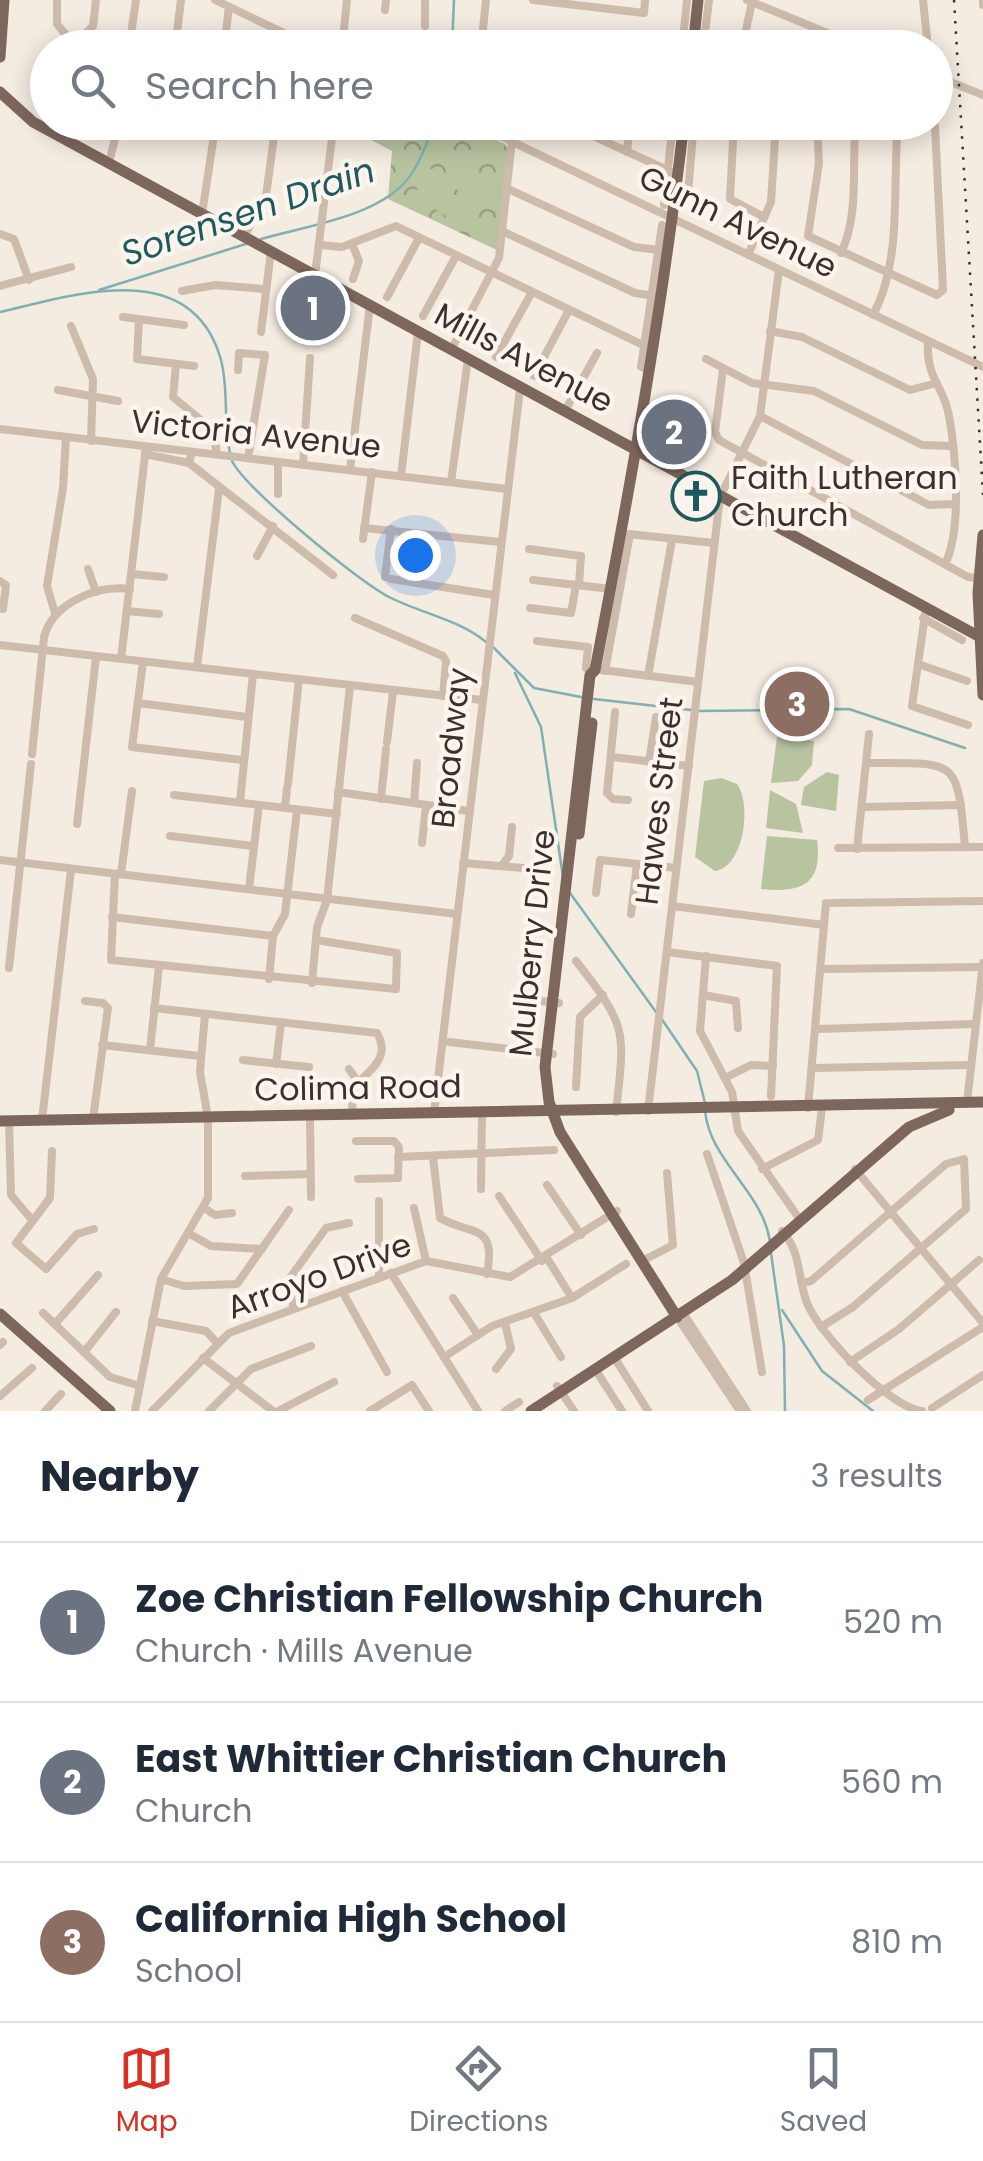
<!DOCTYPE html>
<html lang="en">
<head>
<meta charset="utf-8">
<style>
  body { margin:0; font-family:Poppins,sans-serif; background:#f2f2f3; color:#1f2937 }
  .you { position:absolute; left:415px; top:555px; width:35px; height:35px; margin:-25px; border:8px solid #fff; border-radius:50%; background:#1a73e8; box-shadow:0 0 0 15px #1a73e833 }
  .badge { display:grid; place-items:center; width:65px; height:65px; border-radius:50%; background:#d93025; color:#fff; font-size:32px; font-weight:700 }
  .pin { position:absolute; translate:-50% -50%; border:5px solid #fff; box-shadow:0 2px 10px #0006 }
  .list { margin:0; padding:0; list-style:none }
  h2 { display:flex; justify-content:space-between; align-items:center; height:130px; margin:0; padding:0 40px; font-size:42px }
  h2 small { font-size:32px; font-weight:400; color:#747a83 }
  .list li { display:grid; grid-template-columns:65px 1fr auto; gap:30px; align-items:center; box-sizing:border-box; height:160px; padding:0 40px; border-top:2px solid #e0e1e3 }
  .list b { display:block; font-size:38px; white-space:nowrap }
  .list p { margin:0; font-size:32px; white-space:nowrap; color:#747a83 }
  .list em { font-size:32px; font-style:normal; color:#747a83 }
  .icon { flex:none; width:55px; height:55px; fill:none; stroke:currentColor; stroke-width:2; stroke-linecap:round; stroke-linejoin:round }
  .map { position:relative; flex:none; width:983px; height:1411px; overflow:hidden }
  .search { position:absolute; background:#fff; box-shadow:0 5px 25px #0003; left:30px; right:30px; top:30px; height:110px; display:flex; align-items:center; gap:25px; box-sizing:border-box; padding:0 35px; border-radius:55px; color:#747a83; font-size:38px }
  .sheet { height:610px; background:#fff }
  nav { display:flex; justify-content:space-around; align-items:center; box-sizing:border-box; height:140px; border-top:2px solid #e0e1e3; background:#fff; font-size:28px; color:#747a83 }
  nav a { display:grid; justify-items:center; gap:5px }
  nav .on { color:#d93025 }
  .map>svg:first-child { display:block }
</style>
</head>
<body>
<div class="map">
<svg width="983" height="1411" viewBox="0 0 983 1411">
  <defs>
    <pattern id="forest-crowns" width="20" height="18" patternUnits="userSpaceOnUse" patternTransform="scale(2.5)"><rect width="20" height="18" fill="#b8c4a0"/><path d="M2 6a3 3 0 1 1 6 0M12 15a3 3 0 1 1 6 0" fill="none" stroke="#97a083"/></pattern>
  </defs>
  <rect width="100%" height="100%" fill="#f4ebe1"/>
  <polygon fill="url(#forest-crowns)" points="337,122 462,123 505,144 508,150 497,250 388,199 392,151"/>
  <g fill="#b8c4a0">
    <polygon points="445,161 476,167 473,196 465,196 448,183 453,204 448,217 414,196 428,167 448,181"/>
    <polygon points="777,737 814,741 812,765 798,781 771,783"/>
    <polygon points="827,772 839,775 836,811 801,805 804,787"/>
    <path d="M721,778L737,784C752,804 744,867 715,871L695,857L704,781Z"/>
    <polygon points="770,790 796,804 803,833 766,828"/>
    <path d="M767,836L817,840C823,886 800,893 761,889Z"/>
  </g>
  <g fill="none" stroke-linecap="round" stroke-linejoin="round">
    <g stroke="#7fb0b2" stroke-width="2.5">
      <polyline points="452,48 454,0"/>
      <path d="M261,239C306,226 376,217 407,180C420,164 427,142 435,122"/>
      <polyline points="99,290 249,243"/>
      <path d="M0,312C74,295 192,255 221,360C229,390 223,423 230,453"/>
      <path d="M232,461C246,489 358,581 389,597C420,613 458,619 486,642"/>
      <polyline points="493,647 534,688 581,697"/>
      <polyline points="515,673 541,727 563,877"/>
      <polyline points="594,699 691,710"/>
      <polyline points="699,711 849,709 965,748"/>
      <polyline points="570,893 656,1012"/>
      <polyline points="661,1018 697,1071 705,1103"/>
      <path d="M705,1111C710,1161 762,1191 770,1241"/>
      <polyline points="771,1253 784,1346 785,1411"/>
      <polyline points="782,1310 822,1371 873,1411"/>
    </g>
    <g stroke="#cdbbac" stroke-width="8">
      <polyline points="57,0 57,24 77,48"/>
      <polyline points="215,0 315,48"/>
      <polyline points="533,0 644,13 645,0"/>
      <polyline points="747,0 864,48"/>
      <polyline points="923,0 928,48"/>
      <polyline points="983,0 983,5"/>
      <polyline points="385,10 386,0"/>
      <polyline points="425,26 425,0"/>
      <polyline points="482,34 594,48"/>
      <polyline points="76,43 93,26 96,0"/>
      <polyline points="129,48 136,0"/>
      <polyline points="175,48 181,0"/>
      <polyline points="224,48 229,7"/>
      <polyline points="342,48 347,0"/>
      <polyline points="481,48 486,0"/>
      <polyline points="682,48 687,0"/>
      <polyline points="703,48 709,0"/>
      <polyline points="742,48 752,2"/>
      <polyline points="936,76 983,95"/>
      <polyline points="471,122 983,367"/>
      <polyline points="563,122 678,175"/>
      <polyline points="734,122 730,199 764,217"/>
      <polyline points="817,122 819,163 808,236 937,295 943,290 935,126 928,122"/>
      <polyline points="67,140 74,122"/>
      <polyline points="627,152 630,122"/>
      <polyline points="109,163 119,122"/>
      <polyline points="506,188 634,247 659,250"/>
      <polyline points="688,193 694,122"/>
      <polyline points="664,205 673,122"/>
      <polyline points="202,214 216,122"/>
      <polyline points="502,231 635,293 662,297"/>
      <polyline points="0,234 14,239 29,280"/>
      <polyline points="244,237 266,196 276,122"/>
      <polyline points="352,244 359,261 353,279"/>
      <polyline points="320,245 342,247 396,226 645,346"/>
      <path d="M841,253C860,213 851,166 856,122"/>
      <polyline points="748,255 771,202 776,122"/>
      <polyline points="315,275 334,122"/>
      <polyline points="0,286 71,267"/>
      <polyline points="182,291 215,285 264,289"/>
      <polyline points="387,297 419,238"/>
      <path d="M873,315C903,260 892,184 898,122"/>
      <polyline points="423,316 456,256"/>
      <polyline points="123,317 184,325"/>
      <polyline points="139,320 137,359 194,366"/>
      <polyline points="71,326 93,379 91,441"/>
      <polyline points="770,331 802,337 910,390 933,384"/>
      <polyline points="261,332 271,251"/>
      <path d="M928,342C926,380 944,385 949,416C956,454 962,531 945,564"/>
      <polyline points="451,350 499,258 514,122"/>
      <polyline points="496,357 532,292"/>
      <polyline points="706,359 752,383 814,391 922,445 951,446"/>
      <polyline points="176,364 173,397 213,430 217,454"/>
      <polyline points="723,369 715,432 719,440 968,577 978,578"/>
      <polyline points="238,370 239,353 265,355 248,458"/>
      <polyline points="650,370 641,367 662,225"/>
      <polyline points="534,376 569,310"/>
      <polyline points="58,390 118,401"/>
      <polyline points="565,411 597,353"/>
      <polyline points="760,416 929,505 954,504"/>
      <polyline points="0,429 507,489"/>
      <polyline points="192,452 189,463 333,575"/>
      <polyline points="145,454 189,463"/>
      <polyline points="303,465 310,358"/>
      <polyline points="350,470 370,305"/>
      <polyline points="401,476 418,332"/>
      <polyline points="451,482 468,359"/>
      <polyline points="278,494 278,463"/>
      <polyline points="364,528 500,542"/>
      <polyline points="629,534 714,543"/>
      <polyline points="363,539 372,472"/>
      <polyline points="529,549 581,556 579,585"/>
      <polyline points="257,556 273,526"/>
      <polyline points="88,569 96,592"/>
      <polyline points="131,574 164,577"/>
      <polyline points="385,577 391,529"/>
      <polyline points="391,579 494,595"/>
      <polyline points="533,580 611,589"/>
      <polyline points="0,581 6,585 3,609"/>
      <polyline points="530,608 571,613 576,585"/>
      <polyline points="926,608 912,706 968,725"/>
      <polyline points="127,611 159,614"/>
      <polyline points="55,613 47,586 63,488 66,437"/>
      <polyline points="355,618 443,656 446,661 443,696"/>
      <polyline points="923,618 962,640"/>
      <polyline points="537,641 588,647 586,668 698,682"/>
      <polyline points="0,645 482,700"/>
      <polyline points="121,659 146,447"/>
      <polyline points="143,662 132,747 242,760"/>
      <polyline points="918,664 967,681"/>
      <polyline points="197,667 219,489"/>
      <polyline points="605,671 630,534"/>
      <polyline points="648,676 672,540"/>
      <polyline points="138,703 247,717"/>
      <polyline points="615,712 607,793 613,799 628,800"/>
      <polyline points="387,742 393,692"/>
      <path d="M32,754L44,637C53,603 96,585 130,589"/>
      <polyline points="612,757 689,766"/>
      <polyline points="649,762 656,717"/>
      <path d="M867,763C957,764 957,755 965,847"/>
      <polyline points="288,784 299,679"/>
      <polyline points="338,792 469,811"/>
      <polyline points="174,795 337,814"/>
      <polyline points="381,799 386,749"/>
      <polyline points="240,802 253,674"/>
      <polyline points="414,803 417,763"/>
      <polyline points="863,807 961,805"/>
      <polyline points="285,808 287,788"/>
      <polyline points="77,824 96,657"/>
      <polyline points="170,836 253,846"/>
      <polyline points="422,843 426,805"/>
      <polyline points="838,848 983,847"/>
      <polyline points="857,849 869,734"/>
      <polyline points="0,860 457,914"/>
      <polyline points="463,863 536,869"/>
      <polyline points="503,864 509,856 512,827"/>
      <polyline points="115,874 111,960 396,989 397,953 316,940"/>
      <polyline points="121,874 132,791"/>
      <polyline points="249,889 259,805"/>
      <polyline points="596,893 600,860 676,868"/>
      <polyline points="832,903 983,901"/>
      <polyline points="672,906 824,925 826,903"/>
      <polyline points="631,914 637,864"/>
      <polyline points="112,917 273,936"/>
      <polyline points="667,952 777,966 771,1096"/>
      <polyline points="706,956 700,1031 732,1092 738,1131 798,1217"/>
      <path d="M576,961C628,1027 625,1030 616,1112"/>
      <polyline points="9,968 31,764"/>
      <polyline points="825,969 983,967"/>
      <polyline points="269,979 273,936 285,914 297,810"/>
      <polyline points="312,983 317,927 327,900 350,686"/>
      <polyline points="703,995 736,1001 738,1028"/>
      <polyline points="522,999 559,1003"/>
      <polyline points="85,1001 103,1003 108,1008 93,1119"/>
      <path d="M154,1008L377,1033C392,1059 368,1071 353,1088L352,1116"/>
      <polyline points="818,1029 975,1024"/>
      <polyline points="449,1042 553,1054"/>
      <polyline points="102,1045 200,1056"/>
      <polyline points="150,1050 159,966"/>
      <polyline points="243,1060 309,1067"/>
      <polyline points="276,1064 281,1023"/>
      <polyline points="814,1068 971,1065"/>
      <polyline points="349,1069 358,1082"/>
      <polyline points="727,1077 751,1065 773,1066"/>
      <polyline points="576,1087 580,1017 603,995"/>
      <polyline points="967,1102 983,963"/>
      <polyline points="808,1108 824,925"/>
      <polyline points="648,1111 720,497 760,416 779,270"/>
      <polyline points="434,1113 520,389"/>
      <polyline points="310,1117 311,1197"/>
      <polyline points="42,1120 71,870"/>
      <polyline points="9,1121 11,1195 32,1220"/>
      <polyline points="356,1141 394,1141 399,1147 398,1178 358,1179"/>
      <polyline points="52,1151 50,1198 16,1243 46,1269 77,1234 94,1229"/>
      <polyline points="707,1154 744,1263 762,1372"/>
      <polyline points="398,1157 554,1150"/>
      <path d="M433,1157L440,1218C471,1236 497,1222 487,1274"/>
      <polyline points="762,1169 818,1140 822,1108"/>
      <polyline points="855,1169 983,1323"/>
      <polyline points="245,1176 310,1174"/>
      <polyline points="547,1185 581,1235"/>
      <polyline points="481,1189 482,1112"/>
      <polyline points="499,1196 542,1261"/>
      <polyline points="204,1208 215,1215 232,1213"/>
      <polyline points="414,1208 426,1261"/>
      <path d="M782,1231C802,1253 797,1277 807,1303C820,1335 890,1408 922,1411"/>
      <polyline points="188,1233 211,1246 262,1249"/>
      <polyline points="547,1258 572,1298"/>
      <polyline points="642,1261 673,1245 667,1173"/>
      <polyline points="391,1273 478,1411"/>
      <polyline points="379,1278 379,1201"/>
      <polyline points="161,1279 184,1286 237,1284 289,1210"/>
      <polyline points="802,1283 811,1281 946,1164 964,1159 966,1209 853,1307 821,1327"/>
      <polyline points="342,1291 387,1372"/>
      <polyline points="453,1298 478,1335"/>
      <polyline points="294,1309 287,1282 326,1228 349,1223"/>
      <polyline points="43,1313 110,1377 140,1386"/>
      <polyline points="534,1313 561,1357"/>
      <polyline points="683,1313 747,1411"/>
      <polyline points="677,1317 740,1411"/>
      <polyline points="152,1321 206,1331 217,1343"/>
      <polyline points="55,1324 98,1275"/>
      <polyline points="0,1345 3,1342"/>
      <polyline points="85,1351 116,1312"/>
      <polyline points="444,1357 492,1326 572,1298 626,1264"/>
      <polyline points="614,1357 648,1411"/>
      <polyline points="203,1358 273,1411"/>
      <polyline points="850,1362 899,1329 979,1260"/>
      <polyline points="496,1369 511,1349 505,1323"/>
      <polyline points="595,1369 622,1411"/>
      <polyline points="557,1386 574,1411"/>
      <polyline points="0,1396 32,1368"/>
      <polyline points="868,1400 983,1327"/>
      <polyline points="932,1408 983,1375"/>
      <polyline points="45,1411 61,1394"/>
      <polyline points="135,1411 161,1279 208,1198 208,1118 200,1072 205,1014"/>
      <polyline points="152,1411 229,1333 294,1309 426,1261 510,1277 617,1211"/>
      <polyline points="209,1411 251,1369 311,1346"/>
      <polyline points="278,1411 334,1382"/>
      <polyline points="370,1411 412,1385 429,1411"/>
      <polyline points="505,1411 519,1402"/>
    </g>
    <g stroke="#7d675c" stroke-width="11">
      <polyline points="693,48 698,0"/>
      <polyline points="0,57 4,0"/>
      <polyline points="0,92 33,122 980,637"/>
      <polyline points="983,535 978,593 983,695"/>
      <polyline points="579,834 592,723"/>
      <polyline points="0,1121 983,1102"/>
      <polyline points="0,1314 110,1411"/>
      <path d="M677,1317L560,1132L549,1102L545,1067L590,675L595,670C630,488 663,306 684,122"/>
      <polyline points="531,1411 732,1280 909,1127 949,1110"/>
    </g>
    <polyline stroke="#3b302b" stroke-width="2.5" stroke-dasharray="2.5 8" stroke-linecap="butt" points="954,0 983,495"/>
  </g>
  <defs>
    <g id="church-ring" transform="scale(2.5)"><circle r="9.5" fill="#fbf5ee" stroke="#1f5a5e" stroke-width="1.5"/><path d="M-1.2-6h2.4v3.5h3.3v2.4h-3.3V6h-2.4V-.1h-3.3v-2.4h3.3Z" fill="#1f5a5e"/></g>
  </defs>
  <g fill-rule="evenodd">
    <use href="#church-ring" x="696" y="496"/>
  </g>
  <g text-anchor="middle" stroke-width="9" stroke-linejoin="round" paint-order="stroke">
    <g font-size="32" fill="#3b302b" stroke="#fbf5ee">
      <text transform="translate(738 222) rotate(26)" y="11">Gunn Avenue</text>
      <text transform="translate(524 358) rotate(28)" y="11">Mills Avenue</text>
      <text transform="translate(256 434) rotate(6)" y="11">Victoria Avenue</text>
      <text transform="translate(451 748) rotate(-84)" y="11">Broadway</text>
      <text transform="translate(659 801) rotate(-83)" y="11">Hawes Street</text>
      <text transform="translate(532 943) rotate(-84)" y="11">Mulberry Drive</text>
      <text transform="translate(358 1088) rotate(-1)" y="11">Colima Road</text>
      <text transform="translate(319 1276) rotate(-20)" y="11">Arroyo Drive</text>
    </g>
    <g font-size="32" fill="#3b302b" stroke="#fbf5ee" text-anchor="start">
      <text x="731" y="489">Faith Lutheran<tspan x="731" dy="37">Church</tspan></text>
    </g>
    <g font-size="35" font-style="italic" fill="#1f5a5e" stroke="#fbf5ee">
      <text transform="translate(248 212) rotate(-19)" y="12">Sorensen Drain</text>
    </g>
  </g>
</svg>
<div class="you"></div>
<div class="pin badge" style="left:313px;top:308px;background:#6b7280">1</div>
<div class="pin badge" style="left:674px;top:432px;background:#6b7280">2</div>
<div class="pin badge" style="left:797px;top:704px;background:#8d6e63">3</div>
<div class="search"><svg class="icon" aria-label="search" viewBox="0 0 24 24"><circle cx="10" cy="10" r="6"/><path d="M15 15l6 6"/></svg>Search here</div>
</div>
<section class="sheet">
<h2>Nearby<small>3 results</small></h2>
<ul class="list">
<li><span class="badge" style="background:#6b7280">1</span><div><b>Zoe Christian Fellowship Church</b><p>Church · Mills Avenue</p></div><em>520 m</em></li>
<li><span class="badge" style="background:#6b7280">2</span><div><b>East Whittier Christian Church</b><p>Church</p></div><em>560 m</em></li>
<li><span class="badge" style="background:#8d6e63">3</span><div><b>California High School</b><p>School</p></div><em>810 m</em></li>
</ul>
</section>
<nav>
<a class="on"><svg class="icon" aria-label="map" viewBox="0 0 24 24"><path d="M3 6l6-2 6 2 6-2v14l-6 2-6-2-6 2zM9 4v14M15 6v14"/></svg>Map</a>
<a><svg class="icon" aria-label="directions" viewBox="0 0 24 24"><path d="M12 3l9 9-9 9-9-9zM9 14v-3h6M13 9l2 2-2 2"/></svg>Directions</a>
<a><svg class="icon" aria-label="saved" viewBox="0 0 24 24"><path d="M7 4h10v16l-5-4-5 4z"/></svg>Saved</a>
</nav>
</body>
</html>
